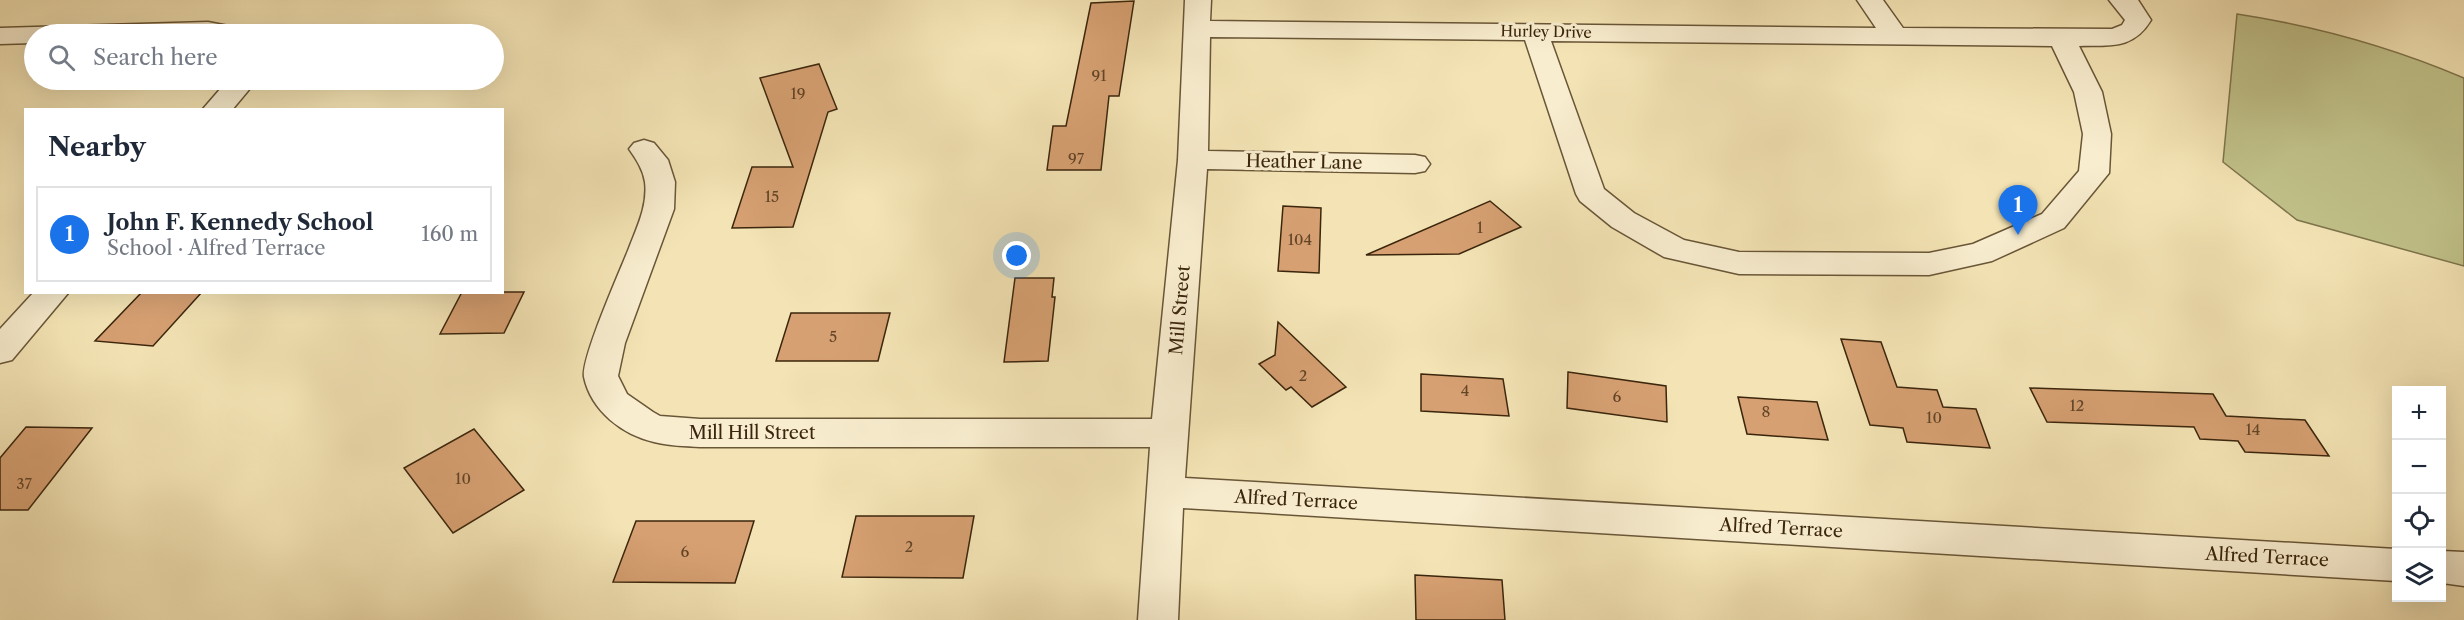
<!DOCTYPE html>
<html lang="en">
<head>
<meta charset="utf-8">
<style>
  body { margin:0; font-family:"Libre Caslon Text",serif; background:#f6f6f7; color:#1f2937 }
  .controls { position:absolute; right:18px; bottom:18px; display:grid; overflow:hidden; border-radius:0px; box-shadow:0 6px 24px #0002 }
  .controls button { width:54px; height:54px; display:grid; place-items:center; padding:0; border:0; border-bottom:2px solid #e0e1e3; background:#fff; color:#1f2937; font:30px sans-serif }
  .you { position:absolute; left:1017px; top:256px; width:21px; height:21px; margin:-15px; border:4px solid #fff; border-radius:50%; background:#1a73e8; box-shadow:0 0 0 9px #1a73e833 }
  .badge { display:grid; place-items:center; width:39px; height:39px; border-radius:50%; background:#1a73e8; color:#fff; font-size:20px; font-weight:700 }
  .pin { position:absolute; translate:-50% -50px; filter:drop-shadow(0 2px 3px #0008) }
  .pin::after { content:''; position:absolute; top:32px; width:21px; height:18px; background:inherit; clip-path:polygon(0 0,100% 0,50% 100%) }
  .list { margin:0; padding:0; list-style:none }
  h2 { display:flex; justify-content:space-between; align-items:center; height:78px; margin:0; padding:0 24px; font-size:26px }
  h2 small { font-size:20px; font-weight:400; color:#747a83 }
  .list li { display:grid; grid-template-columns:39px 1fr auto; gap:18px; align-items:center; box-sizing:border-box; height:96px; margin:0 12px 12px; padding:0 12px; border:2px solid #e0e1e3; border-radius:0px }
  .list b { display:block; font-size:22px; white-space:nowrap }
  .list p { margin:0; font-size:20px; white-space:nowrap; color:#747a83 }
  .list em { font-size:20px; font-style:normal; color:#747a83 }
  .icon { flex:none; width:33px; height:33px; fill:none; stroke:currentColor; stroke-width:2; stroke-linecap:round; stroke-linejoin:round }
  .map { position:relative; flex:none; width:2464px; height:620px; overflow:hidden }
  .search { position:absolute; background:#fff; box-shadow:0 6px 24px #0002; left:24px; top:24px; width:480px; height:66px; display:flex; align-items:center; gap:15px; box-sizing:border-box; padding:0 21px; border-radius:33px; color:#747a83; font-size:22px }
  .panel { position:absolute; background:#fff; box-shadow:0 6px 24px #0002; left:24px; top:108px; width:480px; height:186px; border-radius:0px }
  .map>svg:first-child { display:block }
</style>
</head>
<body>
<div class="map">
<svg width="2464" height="620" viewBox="0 0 2464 620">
  <rect width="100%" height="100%" fill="#f4e4b5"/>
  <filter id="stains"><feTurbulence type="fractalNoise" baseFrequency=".00333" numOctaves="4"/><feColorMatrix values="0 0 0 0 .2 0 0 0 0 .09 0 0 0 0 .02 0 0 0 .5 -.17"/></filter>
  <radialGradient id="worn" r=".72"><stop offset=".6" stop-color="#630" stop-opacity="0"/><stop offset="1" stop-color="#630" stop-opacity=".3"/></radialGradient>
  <path fill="#c1c28a" stroke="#7e744c" stroke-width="1.5" d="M2237,14C2316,26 2391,47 2464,78V266L2297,220L2223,162Z"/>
  <g fill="#d6a072" stroke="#3b260d" stroke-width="1.5">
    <polygon points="1134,1 1119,96 1109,96 1101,170 1047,170 1053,126 1066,126 1091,3"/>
    <polygon points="819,64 837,109 828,112 793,227 732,228 752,167 793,167 760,78"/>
    <polygon points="1490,201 1521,227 1459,254 1366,255"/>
    <polygon points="1283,206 1321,208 1319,273 1278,271"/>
    <polygon points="1015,278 1054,278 1052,297 1055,297 1048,361 1004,362"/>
    <polygon points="142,292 202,292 153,346 95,341"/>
    <polygon points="462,292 524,292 504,333 440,334"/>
    <polygon points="791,313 890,313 878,361 776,361"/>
    <polygon points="1278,322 1346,387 1312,407 1291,387 1286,390 1259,364 1275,355"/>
    <polygon points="1841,339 1881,342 1897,387 1937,390 1943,407 1976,409 1990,448 1907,442 1903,428 1870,425"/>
    <polygon points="1568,372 1666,386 1667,422 1567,408"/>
    <polygon points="1421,374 1503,379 1509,416 1421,411"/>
    <polygon points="2030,388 2213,394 2226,416 2305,420 2329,456 2245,452 2238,441 2200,439 2194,427 2047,422"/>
    <polygon points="1738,397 1817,402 1828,440 1747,434"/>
    <polygon points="26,427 92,428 28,510 0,510 0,458"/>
    <polygon points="474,429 524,490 453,533 404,468"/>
    <polygon points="856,516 974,516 963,578 842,577"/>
    <polygon points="636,521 754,521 735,583 613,582"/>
    <polygon points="1415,575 1502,580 1505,620 1416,620"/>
  </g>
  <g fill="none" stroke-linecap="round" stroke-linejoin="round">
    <g stroke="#695637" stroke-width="3">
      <g id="minor">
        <path d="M1185,0H1211L1210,21L1876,28L1857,0H1883L1903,28L2112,29L2122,25L2125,20L2109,0H2138L2151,20C2133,50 2110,45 2079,46L2102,92L2111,134L2109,173L2064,228L1992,261L1929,275L1739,274L1664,257L1612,227L1580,201L1576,194L1525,40L1210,37L1208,151L1415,155L1425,157L1430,164L1425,171L1415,173L1207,169L1185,478L2396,549V581L1183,508L1178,620H1138L1150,447H700C685,446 669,446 654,442C623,435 591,411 584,377C581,358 620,271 629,248C637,227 648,205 645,182C643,169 636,159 629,149L634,143L644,140L654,143L668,160L675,182L674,209L625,343L618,376L627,394L653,412L660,416L700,419H1152L1178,160ZM1551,41L2052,46L2074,92L2083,134L2079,171L2042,214L1973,244L1929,253L1739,252L1684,240L1634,213L1604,189Z"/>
        <polygon points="208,22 239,28 243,34 34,34 34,43 0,44 0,28"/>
        <polygon points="228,80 257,80 232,110 202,110"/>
        <polygon points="34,292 69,292 12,360 0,363 0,329"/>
        <polygon points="2442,551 2464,552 2464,586 2442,583"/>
      </g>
    </g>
    <use href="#minor" fill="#f8edcf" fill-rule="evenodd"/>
  </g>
  <g text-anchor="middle" stroke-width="6" stroke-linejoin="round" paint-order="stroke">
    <g font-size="15" fill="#3b260d" stroke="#f8edcf">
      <text transform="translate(1546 32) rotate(1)" y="5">Hurley Drive</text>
    </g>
    <g font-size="15" fill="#624426">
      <text x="1099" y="81">91</text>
      <text x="798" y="99">19</text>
      <text x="1076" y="164">97</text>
      <text x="772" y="202">15</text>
      <text x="1480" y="233">1</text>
      <text x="1300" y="245">104</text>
      <text x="833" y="342">5</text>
      <text x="1303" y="381">2</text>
      <text x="1465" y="396">4</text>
      <text x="1617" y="402">6</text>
      <text x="2077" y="411">12</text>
      <text x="1766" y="417">8</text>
      <text x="1934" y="423">10</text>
      <text x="2253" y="435">14</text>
      <text x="463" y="484">10</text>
      <text x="24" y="489">37</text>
      <text x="909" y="552">2</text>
      <text x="685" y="557">6</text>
    </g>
    <g font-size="18" fill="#3b260d" stroke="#f8edcf">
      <text transform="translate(1304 162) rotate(1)" y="6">Heather Lane</text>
      <text transform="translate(1180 310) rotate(-85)" y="6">Mill Street</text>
      <text x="752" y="439">Mill Hill Street</text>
      <text transform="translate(1296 500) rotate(3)" y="6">Alfred Terrace</text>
      <text transform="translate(1781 528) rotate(3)" y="6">Alfred Terrace</text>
      <text transform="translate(2267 557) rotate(3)" y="6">Alfred Terrace</text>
    </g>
  </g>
  <rect width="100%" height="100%" filter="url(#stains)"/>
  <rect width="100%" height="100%" fill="url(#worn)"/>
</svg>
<div class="controls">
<button>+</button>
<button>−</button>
<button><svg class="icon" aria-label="locate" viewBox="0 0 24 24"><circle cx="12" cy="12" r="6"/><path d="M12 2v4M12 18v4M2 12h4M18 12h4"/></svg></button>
<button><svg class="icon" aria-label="layers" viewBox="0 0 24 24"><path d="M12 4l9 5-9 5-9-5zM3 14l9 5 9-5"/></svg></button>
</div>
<div class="you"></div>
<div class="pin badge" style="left:2018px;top:235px">1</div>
<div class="search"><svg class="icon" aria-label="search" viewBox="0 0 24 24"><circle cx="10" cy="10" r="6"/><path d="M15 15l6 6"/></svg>Search here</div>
<section class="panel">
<h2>Nearby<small></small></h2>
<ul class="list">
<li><span class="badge">1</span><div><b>John F. Kennedy School</b><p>School · Alfred Terrace</p></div><em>160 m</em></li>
</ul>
</section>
</div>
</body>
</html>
